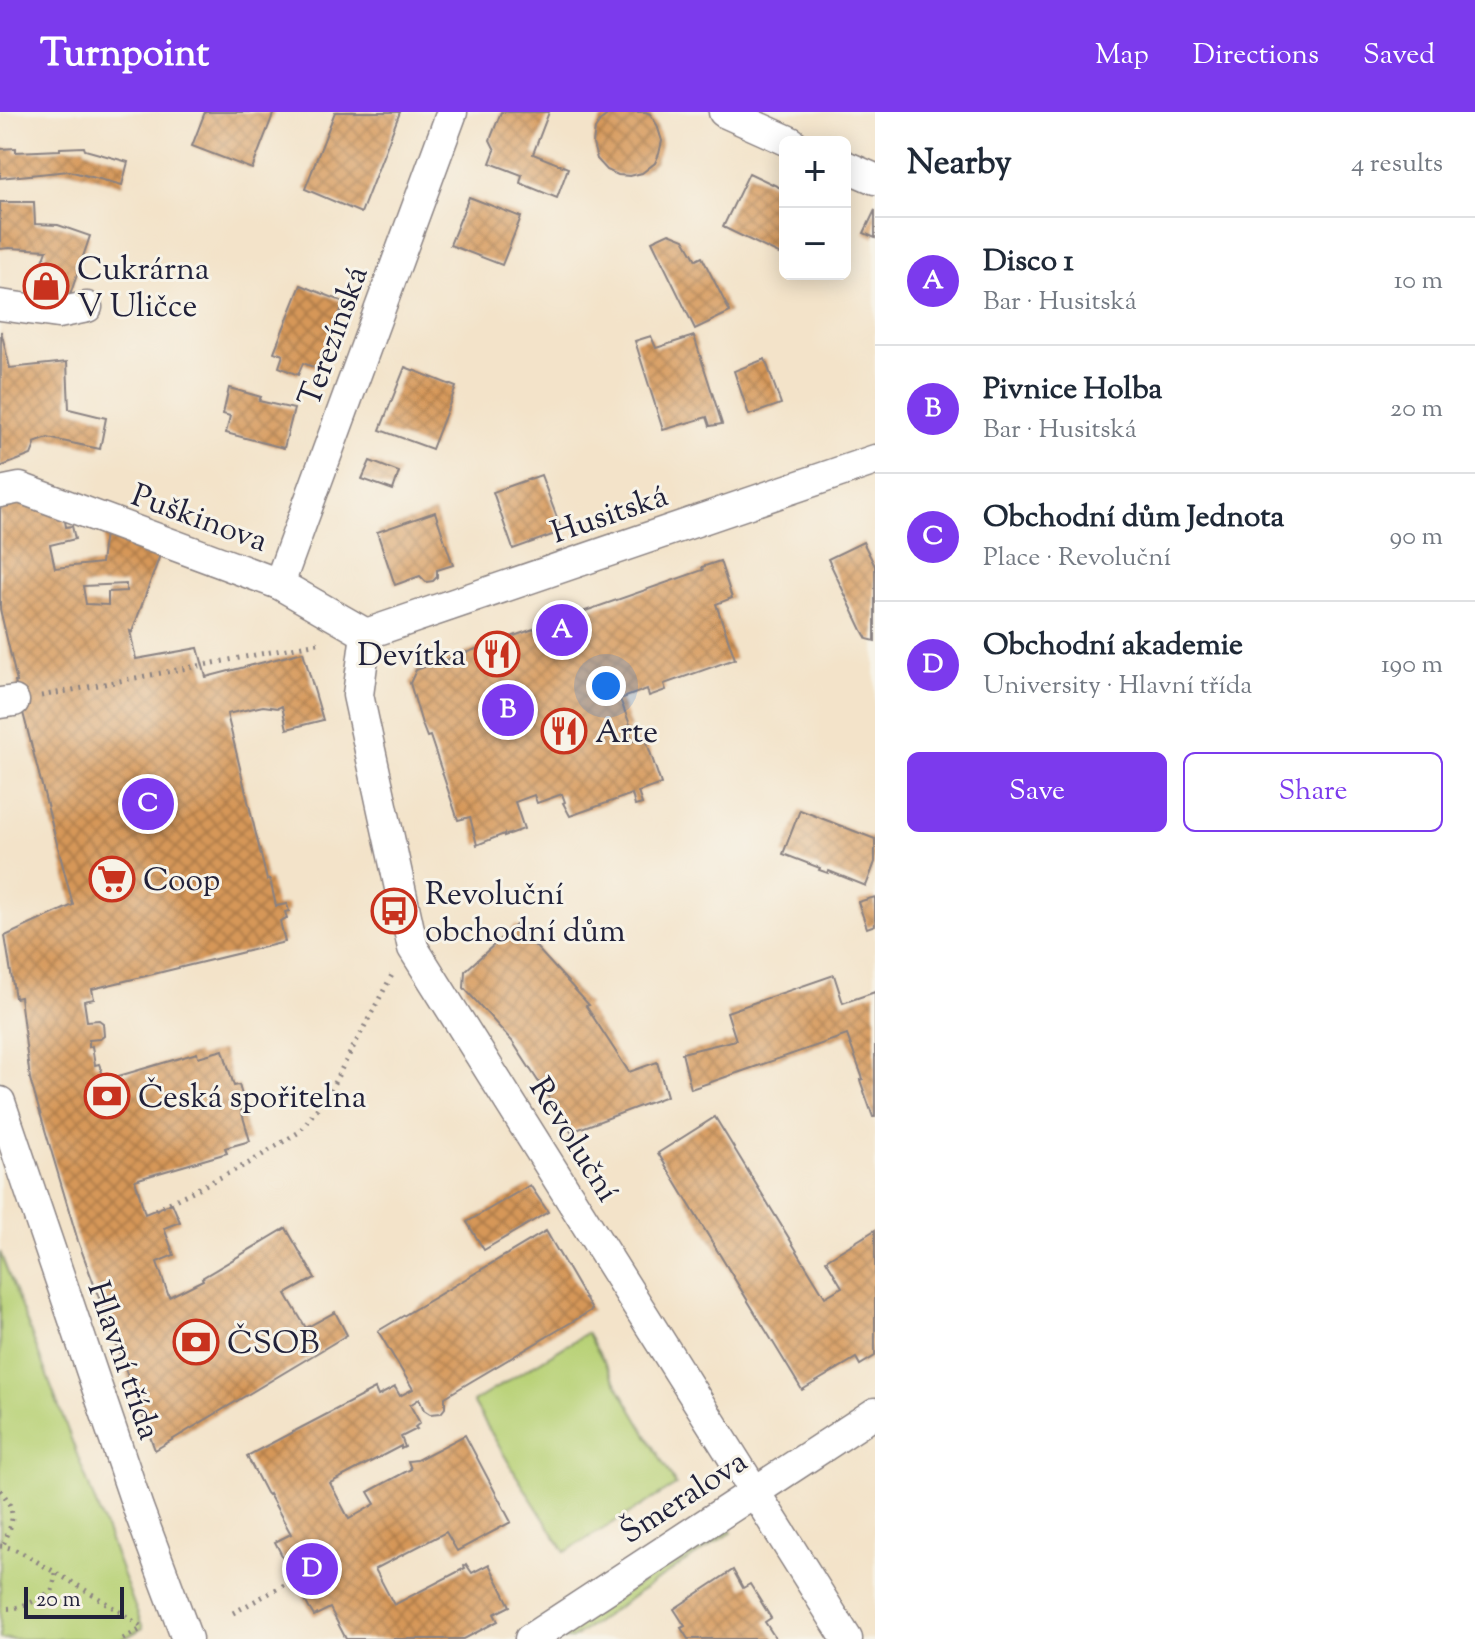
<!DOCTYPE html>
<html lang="en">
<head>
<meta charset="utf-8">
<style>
  body { margin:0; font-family:"Sorts Mill Goudy",serif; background:#f2f2f3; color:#1f2937 }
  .controls { position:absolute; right:24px; top:24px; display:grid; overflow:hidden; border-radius:12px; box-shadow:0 4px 20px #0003 }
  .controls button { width:72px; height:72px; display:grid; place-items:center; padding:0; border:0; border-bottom:2px solid #e0e1e3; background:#fff; color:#1f2937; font:40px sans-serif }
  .scale { position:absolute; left:24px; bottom:20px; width:100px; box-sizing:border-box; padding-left:8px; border:4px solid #22223b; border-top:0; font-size:22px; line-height:28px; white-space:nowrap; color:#22223b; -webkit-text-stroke:6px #f7f3e8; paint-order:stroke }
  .you { position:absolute; left:606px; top:574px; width:28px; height:28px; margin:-20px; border:6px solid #fff; border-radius:50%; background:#1a73e8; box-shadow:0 0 0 12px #1a73e833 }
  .badge { display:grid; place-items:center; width:52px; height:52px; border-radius:50%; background:#7c3aed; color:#fff; font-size:26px; font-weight:700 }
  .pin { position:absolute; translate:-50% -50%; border:4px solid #fff; box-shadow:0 2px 8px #0006 }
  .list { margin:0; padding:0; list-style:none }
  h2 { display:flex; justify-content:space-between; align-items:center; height:104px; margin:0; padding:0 32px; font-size:34px }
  h2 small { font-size:26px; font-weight:400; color:#747a83 }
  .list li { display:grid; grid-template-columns:52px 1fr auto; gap:24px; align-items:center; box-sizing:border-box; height:128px; padding:0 32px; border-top:2px solid #e0e1e3 }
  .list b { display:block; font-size:30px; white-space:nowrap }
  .list p { margin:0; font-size:26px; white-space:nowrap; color:#747a83 }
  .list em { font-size:26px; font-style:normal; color:#747a83 }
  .actions { display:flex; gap:16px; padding:24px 32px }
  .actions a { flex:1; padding:18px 0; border:2px solid #7c3aed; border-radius:12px; text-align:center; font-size:28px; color:#7c3aed }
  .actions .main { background:#7c3aed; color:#fff }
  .map { position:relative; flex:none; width:875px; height:1527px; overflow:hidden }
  header { display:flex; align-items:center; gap:48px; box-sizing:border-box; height:112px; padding:0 40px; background:#7c3aed; color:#fff }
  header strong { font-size:38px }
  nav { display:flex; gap:44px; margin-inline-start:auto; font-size:28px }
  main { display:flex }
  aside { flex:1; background:#fff }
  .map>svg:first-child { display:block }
</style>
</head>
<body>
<header>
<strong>Turnpoint</strong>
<nav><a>Map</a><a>Directions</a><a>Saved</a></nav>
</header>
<main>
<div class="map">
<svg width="875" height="1527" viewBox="0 0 875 1527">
  <defs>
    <pattern id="grass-tufts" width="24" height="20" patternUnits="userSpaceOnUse" patternTransform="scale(2)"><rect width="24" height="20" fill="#b8d176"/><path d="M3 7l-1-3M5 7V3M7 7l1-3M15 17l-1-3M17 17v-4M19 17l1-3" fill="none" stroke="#9eb367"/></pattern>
    <pattern id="building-cross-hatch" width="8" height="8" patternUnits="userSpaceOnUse" patternTransform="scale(2)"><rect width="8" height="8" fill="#d69758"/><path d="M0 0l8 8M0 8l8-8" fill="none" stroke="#ad7b4a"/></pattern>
  </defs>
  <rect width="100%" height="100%" fill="#f7f3e8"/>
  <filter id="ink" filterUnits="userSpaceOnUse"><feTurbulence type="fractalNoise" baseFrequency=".0125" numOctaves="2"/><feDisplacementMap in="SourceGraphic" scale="16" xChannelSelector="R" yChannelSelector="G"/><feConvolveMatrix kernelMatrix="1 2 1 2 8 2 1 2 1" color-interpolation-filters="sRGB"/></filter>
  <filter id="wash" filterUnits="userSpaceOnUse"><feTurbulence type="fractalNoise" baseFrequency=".006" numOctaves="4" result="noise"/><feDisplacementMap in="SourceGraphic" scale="32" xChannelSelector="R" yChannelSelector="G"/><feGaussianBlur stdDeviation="1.8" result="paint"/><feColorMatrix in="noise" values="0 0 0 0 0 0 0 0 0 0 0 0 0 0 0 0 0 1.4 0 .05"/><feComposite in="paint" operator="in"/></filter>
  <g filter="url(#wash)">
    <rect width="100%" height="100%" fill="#f3e3c9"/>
    <polygon fill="url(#grass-tufts)" stroke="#6d7a58" stroke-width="2" points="727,1412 732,1420 651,1472 572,1527 558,1527"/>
    <g fill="#b8d176" stroke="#6d7a58" stroke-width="2">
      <polygon points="0,1140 143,1516 123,1527 0,1527"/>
      <polygon points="587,1221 676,1373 565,1440 516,1363 473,1290"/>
    </g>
    <g id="blocks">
      <g fill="url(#building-cross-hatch)" fill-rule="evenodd">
        <polygon points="205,0 274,0 252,57 192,34"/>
        <polygon points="335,0 400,0 361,101 305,77"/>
        <polygon points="501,0 549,0 533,42 568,56 557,86 520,71 522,63 490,51 495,38 490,28"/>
        <polygon points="611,0 646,0 650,2 657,13 662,29 659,42 655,51 642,61 630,64 618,63 607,58 597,47 593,32 595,17 601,8"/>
        <polygon points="84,35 85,38 128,50 122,73 69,59 0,66 0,37 16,36 16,40 60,38 60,36"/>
        <polygon points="749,61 785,78 785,145 723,115"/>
        <polygon points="469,85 521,105 502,153 450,133"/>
        <polygon points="0,90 34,90 35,112 58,113 90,124 68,189 30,186 47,138 9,136 0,137"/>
        <polygon points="875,98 875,126 864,121"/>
        <polygon points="669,121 684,127 696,148 702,145 730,200 695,217 652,129"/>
        <polygon points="301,173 344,190 318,257 303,251 298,263 279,255 283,243 274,240"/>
        <polygon points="1,219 10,256 67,250 69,297 106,306 100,337 48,326 34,331 35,333 31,343 0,355"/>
        <polygon points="651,224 656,236 694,224 722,312 710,314 707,305 663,318 635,229"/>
        <polygon points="765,247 781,292 749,303 734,259"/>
        <polygon points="405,255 456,275 432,337 380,318"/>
        <polygon points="229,276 261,285 259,289 294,297 284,336 226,321 230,304 223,302"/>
        <polygon points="370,349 399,360 393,378 362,367"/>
        <polygon points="541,363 562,419 561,420 513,437 493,380"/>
        <path d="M16,387L64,403L66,415L72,414L75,427L50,433L55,456L101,451L105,421L160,443L132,520L130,519L136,547L198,536L206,565L303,540L323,608L287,617L282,594L278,596L263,594L227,602L267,768L270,767L276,794L287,792L289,799L285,800L287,806L280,809L285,830L92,877L94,887L84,889L87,909L99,908L103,911L104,924L100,927L89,928V935L92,934L95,953L99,952L105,968L197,941L198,945L223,938L234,974L239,973L244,990L239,991L250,1029L225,1036L227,1041L135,1068L145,1102L172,1091L180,1110L164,1116L174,1143L157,1150L169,1185L203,1168L202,1166L286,1116L315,1166L286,1182L306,1216L335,1200L347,1223L155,1338L78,1129L30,967L20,885L15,886L5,824L73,793L15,570H17L0,497V390ZM126,472V479L108,480V493L86,492L83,474Z"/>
        <polygon points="435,400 453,453 437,458 437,465 433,469 426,470 420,464 395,473 377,420"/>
        <polygon points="863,430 875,454 875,529 867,527 862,518 828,447"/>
        <polygon points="720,449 732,486 716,492 735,547 664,572 666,578 649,584 647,577 620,587 631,615 628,616 633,629 645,625 661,672 638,680 642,692 635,694 632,682 570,704 563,691 565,690 562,682 537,691 534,683 515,690 524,717 504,724 504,722 477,733 470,705 458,708 430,624 427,625 422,612 410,571 416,558 703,458 702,455"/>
        <polygon points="800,698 875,727 875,750 866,774 829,759 828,761 819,758 820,756 783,742"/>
        <polygon points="875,785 875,813 867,816 858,790"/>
        <polygon points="516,813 589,893 586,894 629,960 657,950 667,984 571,1020 512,929 464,876 465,859"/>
        <polygon points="834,863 843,891 875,880 875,1005 873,1005 860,968 863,967 847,923 691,977 682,941 736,928 727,900"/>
        <polygon points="715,1005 825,1185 842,1175 826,1148 875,1118 875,1244 860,1253 856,1246 802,1278 658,1041"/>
        <polygon points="530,1073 548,1100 484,1138 467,1110"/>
        <polygon points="546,1119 592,1198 445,1285 445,1296 441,1301 430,1302 424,1298 419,1287 410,1293 420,1311 415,1315 417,1317 401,1325 405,1335 401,1337 401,1334 330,1371 349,1407 375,1392 368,1380 411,1357 408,1349 417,1348 465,1323 511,1410 457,1439 446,1420 375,1457 394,1493 465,1456 464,1454 466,1452 472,1461 489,1452 510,1494 494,1502 498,1509 464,1527 346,1527 330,1496 314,1504 309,1496 275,1430 291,1422 269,1382 268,1383 266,1381 247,1344 375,1277 378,1284 395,1275 400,1284 413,1277 378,1219"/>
        <polygon points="733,1458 743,1476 750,1472 771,1506 765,1510 776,1527 688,1527 681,1516 685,1514 674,1497"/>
      </g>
    </g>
  </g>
  <g filter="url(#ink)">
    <use href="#blocks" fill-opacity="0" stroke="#8a8282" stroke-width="2"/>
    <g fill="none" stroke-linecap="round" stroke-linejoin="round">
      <g stroke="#8a8282" stroke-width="33">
        <g id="street">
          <polyline points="724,0 791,30"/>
          <polyline points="845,54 875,67"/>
          <polyline points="0,193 58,201 87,195"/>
          <polyline points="0,380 20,376 279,472 366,522"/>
          <polyline points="279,472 452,0"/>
          <polyline points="366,522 358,583 413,836 847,1527"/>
          <polyline points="366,522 875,348"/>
          <polyline points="0,591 14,589"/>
          <polyline points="0,990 138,1396 187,1527"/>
          <polyline points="530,1527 875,1301"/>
        </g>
      </g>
      <g stroke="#8a8282" stroke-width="5" stroke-dasharray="2 6" stroke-linecap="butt">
        <polyline points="41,584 318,531"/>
        <polyline points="155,1098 249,1051 299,1020 327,984 392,863"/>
        <path d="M0,1378C18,1400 13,1410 3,1433"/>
        <path d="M0,1434C16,1435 32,1447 46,1455C79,1474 111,1493 143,1516"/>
        <path d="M0,1496C19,1499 36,1488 52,1479L56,1461"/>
        <polyline points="233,1501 295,1467"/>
        <polyline points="123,1527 143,1516"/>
      </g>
      <use href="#street" stroke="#fff" stroke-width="30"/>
    </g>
  </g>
  <defs>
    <g id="shop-ring" transform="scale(2.3)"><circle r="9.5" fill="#f7f3e8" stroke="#c8321e" stroke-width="1.5"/><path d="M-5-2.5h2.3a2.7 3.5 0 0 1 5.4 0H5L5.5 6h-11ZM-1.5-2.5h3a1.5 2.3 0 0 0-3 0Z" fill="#c8321e"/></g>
    <g id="restaurant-ring" transform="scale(2.3)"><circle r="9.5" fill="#f7f3e8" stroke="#c8321e" stroke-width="1.5"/><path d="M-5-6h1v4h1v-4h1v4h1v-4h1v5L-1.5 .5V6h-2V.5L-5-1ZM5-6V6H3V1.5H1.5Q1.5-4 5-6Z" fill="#c8321e"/></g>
    <g id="supermarket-ring" transform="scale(2.3)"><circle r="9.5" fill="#f7f3e8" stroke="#c8321e" stroke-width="1.5"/><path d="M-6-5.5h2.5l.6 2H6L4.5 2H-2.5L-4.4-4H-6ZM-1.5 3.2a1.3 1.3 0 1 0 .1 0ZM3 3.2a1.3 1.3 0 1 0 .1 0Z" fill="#c8321e"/></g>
    <g id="bus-ring" transform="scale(2.3)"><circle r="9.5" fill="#f7f3e8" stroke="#c8321e" stroke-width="1.5"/><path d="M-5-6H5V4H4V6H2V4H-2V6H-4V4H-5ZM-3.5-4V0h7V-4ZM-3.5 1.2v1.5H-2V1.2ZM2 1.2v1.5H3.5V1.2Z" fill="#c8321e"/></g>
    <g id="bank-ring" transform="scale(2.3)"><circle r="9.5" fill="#f7f3e8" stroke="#c8321e" stroke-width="1.5"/><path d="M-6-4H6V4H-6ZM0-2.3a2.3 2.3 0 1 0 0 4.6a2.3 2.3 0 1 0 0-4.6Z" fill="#c8321e"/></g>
  </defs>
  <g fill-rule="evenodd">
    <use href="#shop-ring" x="46" y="174"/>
    <use href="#restaurant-ring" x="497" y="542"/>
    <use href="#restaurant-ring" x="564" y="619"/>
    <use href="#supermarket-ring" x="112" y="767"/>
    <use href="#bus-ring" x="394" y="799"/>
    <use href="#bank-ring" x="107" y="984"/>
    <use href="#bank-ring" x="196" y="1230"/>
  </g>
  <g text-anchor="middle" stroke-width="6" stroke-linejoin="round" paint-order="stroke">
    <g font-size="32" fill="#22223b" stroke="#f7f3e8" text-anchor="start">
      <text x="77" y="167">Cukrárna<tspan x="77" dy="37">V Uličce</tspan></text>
      <text x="466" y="553" text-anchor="end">Devítka</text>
      <text x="595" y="630">Arte</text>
      <text x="143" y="778">Coop</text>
      <text x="425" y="792">Revoluční<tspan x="425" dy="37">obchodní dům</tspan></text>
      <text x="138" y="995">Česká spořitelna</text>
      <text x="227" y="1241">ČSOB</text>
    </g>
    <g font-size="32" fill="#22223b" stroke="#f7f3e8">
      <text transform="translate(332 224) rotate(-70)" y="11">Terezínská</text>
      <text transform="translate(609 401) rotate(-19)" y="11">Husitská</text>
      <text transform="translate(200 405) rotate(20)" y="11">Puškinova</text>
      <text transform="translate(575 1027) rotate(58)" y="11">Revoluční</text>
      <text transform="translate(125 1248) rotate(71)" y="11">Hlavní třída</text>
      <text transform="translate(683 1384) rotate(-33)" y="11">Šmeralova</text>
    </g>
  </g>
</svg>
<div class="controls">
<button>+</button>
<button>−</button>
</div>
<div class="scale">20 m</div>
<div class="you"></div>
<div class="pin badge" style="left:562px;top:518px">A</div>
<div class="pin badge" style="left:508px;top:598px">B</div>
<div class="pin badge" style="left:148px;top:692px">C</div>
<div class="pin badge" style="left:312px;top:1457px">D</div>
</div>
<aside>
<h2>Nearby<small>4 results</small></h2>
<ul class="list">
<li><span class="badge">A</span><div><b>Disco 1</b><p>Bar · Husitská</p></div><em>10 m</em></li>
<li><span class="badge">B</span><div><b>Pivnice Holba</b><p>Bar · Husitská</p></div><em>20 m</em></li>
<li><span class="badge">C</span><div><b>Obchodní dům Jednota</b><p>Place · Revoluční</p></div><em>90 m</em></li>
<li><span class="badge">D</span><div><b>Obchodní akademie</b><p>University · Hlavní třída</p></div><em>190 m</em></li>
</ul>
<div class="actions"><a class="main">Save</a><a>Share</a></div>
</aside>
</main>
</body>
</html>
